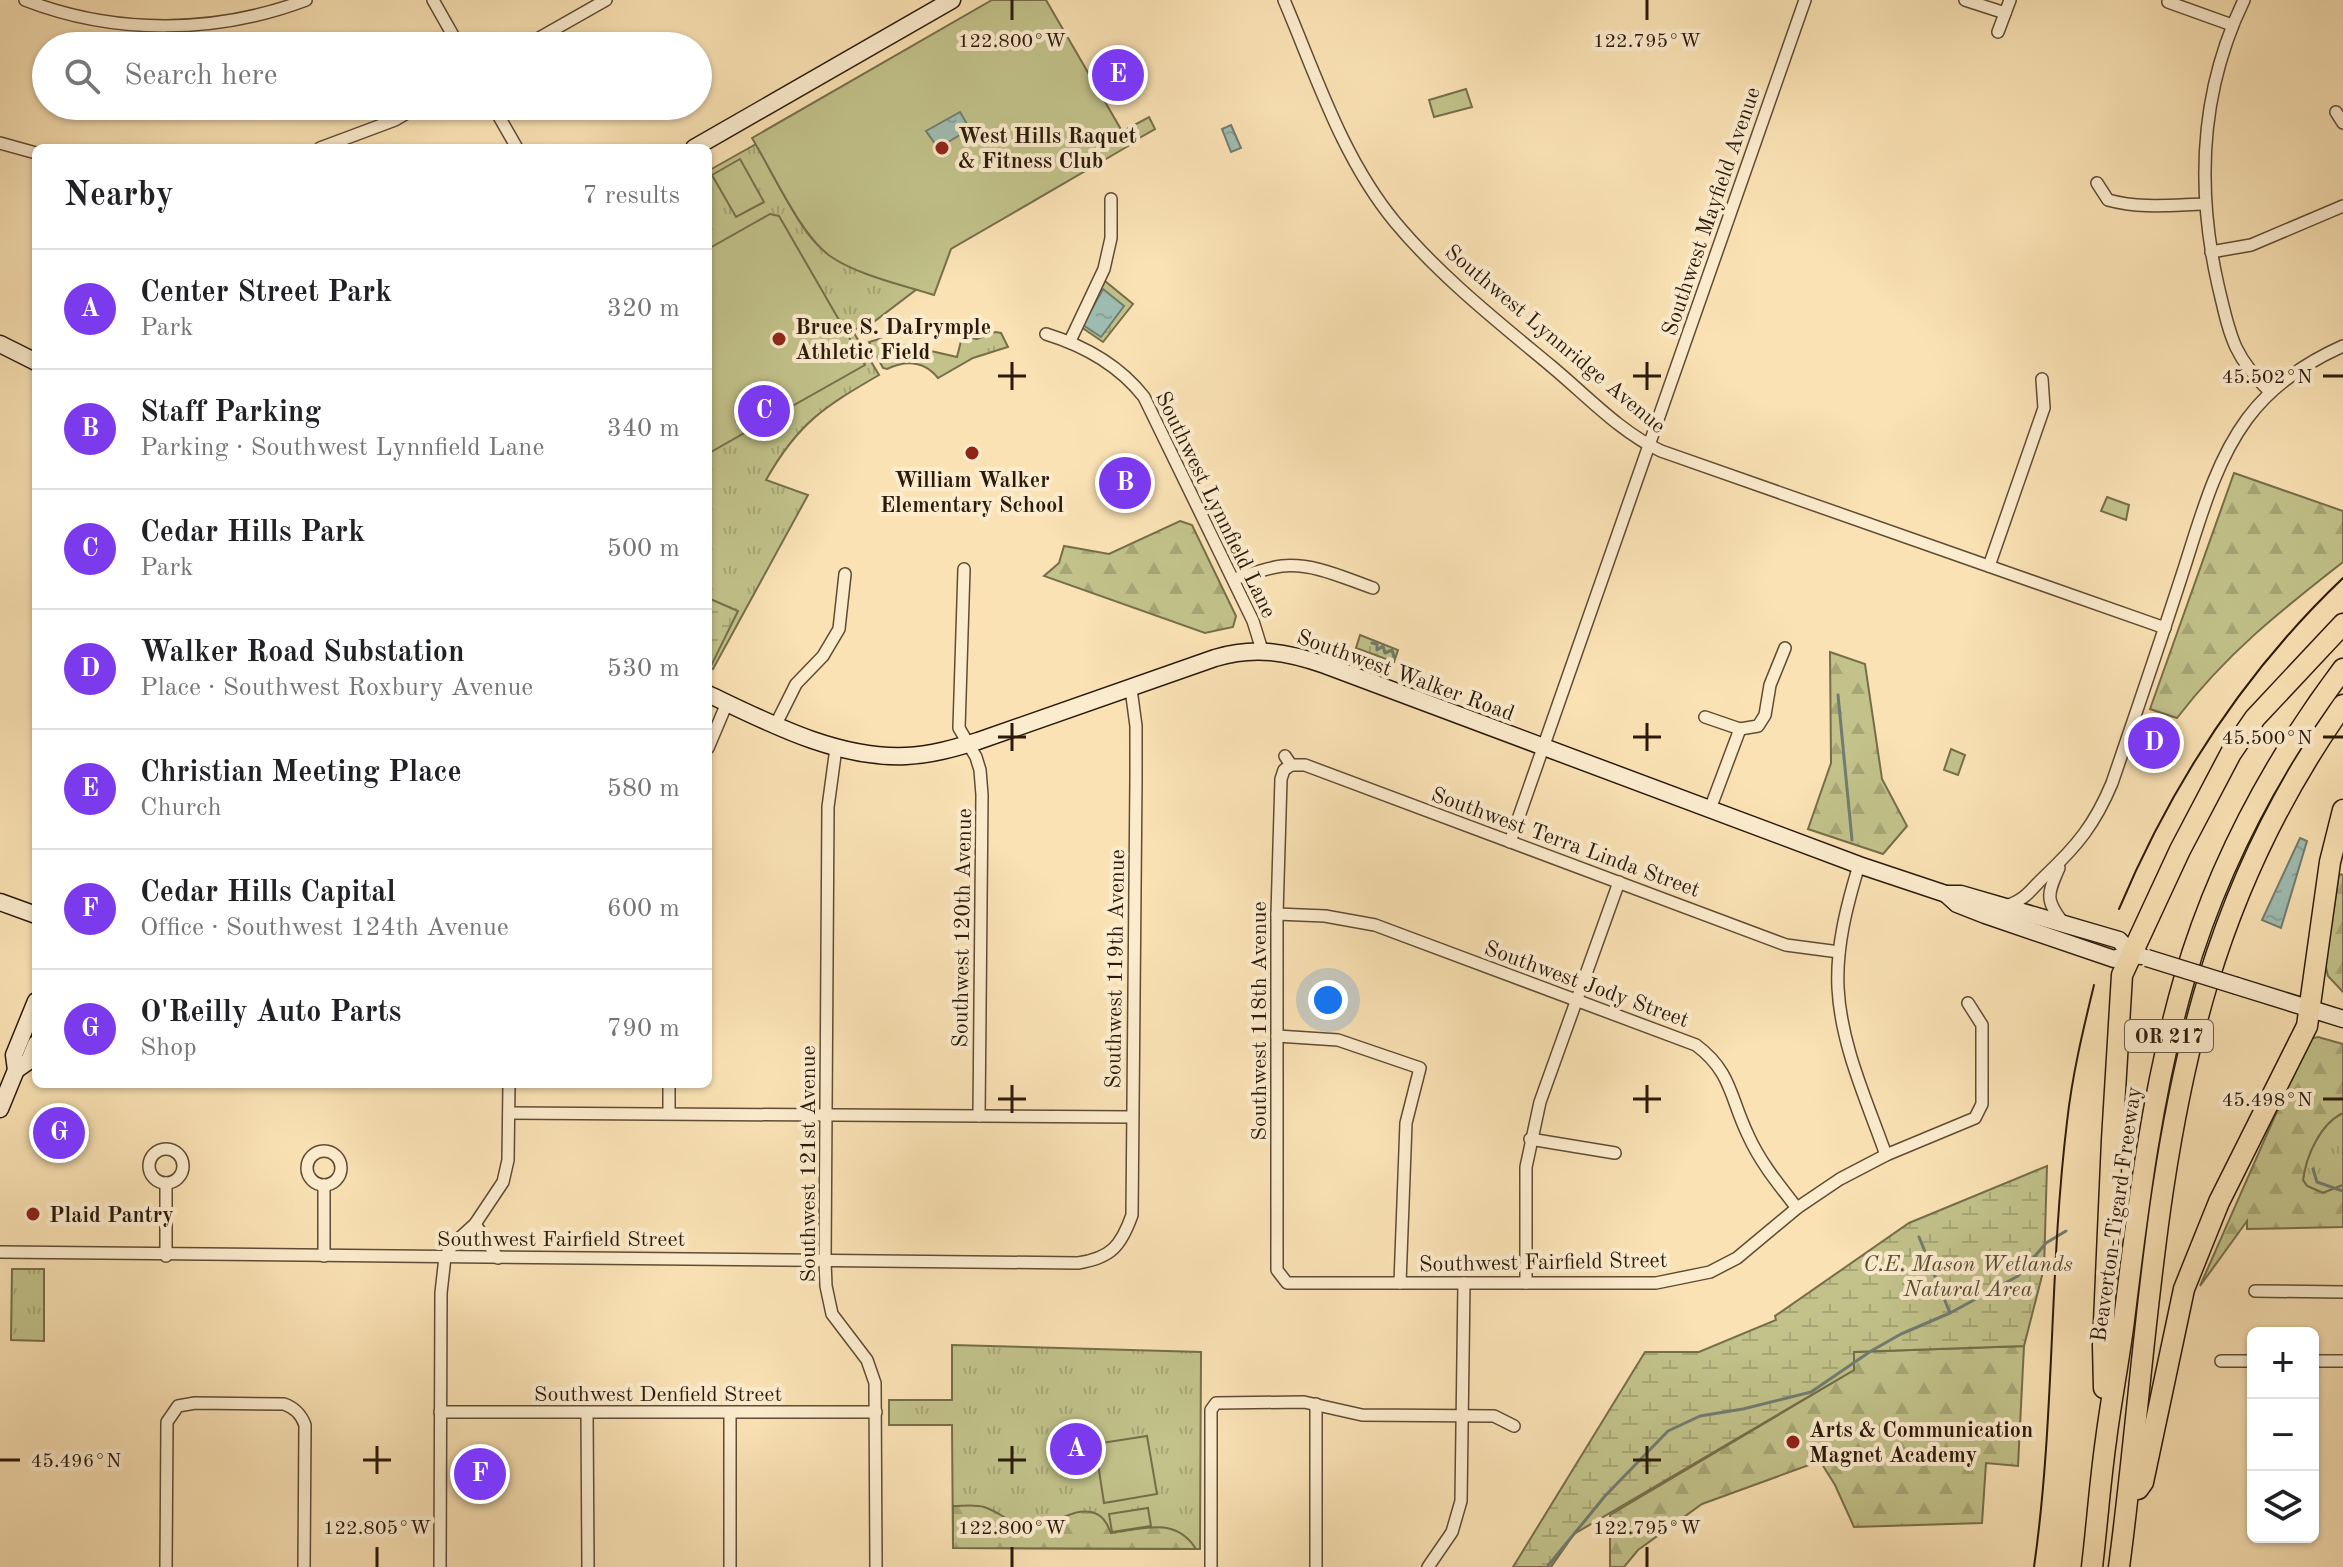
<!DOCTYPE html>
<html lang="en">
<head>
<meta charset="utf-8">
<style>
  body { margin:0; font-family:"Old Standard TT",serif; background:#f2f2f2; color:#202124 }
  .controls { position:absolute; right:24px; bottom:24px; display:grid; overflow:hidden; border-radius:12px; box-shadow:0 2px 6px #0004 }
  .controls button { width:72px; height:72px; display:grid; place-items:center; padding:0; border:0; border-bottom:2px solid #e0e0e0; background:#fff; color:#202124; font:40px sans-serif }
  .you { position:absolute; left:1328px; top:1000px; width:28px; height:28px; margin:-20px; border:6px solid #fff; border-radius:50%; background:#1a73e8; box-shadow:0 0 0 12px #1a73e833 }
  .badge { display:grid; place-items:center; width:52px; height:52px; border-radius:50%; background:#7c3aed; color:#fff; font-size:26px; font-weight:700 }
  .pin { position:absolute; translate:-50% -50%; border:4px solid #fff; box-shadow:0 2px 8px #0006 }
  .list { margin:0; padding:0; list-style:none }
  h2 { display:flex; justify-content:space-between; align-items:center; height:104px; margin:0; padding:0 32px; font-size:34px }
  h2 small { font-size:26px; font-weight:400; color:#757577 }
  .list li { display:grid; grid-template-columns:52px 1fr auto; gap:24px; align-items:center; box-sizing:border-box; height:120px; padding:0 32px; border-top:2px solid #e0e0e0 }
  .list b { display:block; font-size:30px; white-space:nowrap }
  .list p { margin:0; font-size:26px; white-space:nowrap; color:#757577 }
  .list em { font-size:26px; font-style:normal; color:#757577 }
  .icon { flex:none; width:44px; height:44px; fill:none; stroke:currentColor; stroke-width:2; stroke-linecap:round; stroke-linejoin:round }
  .map { position:relative; flex:none; width:2343px; height:1567px; overflow:hidden }
  .search { position:absolute; background:#fff; box-shadow:0 2px 6px #0004; left:32px; top:32px; width:680px; height:88px; display:flex; align-items:center; gap:20px; box-sizing:border-box; padding:0 28px; border-radius:44px; color:#757577; font-size:30px }
  .panel { position:absolute; background:#fff; box-shadow:0 2px 6px #0004; left:32px; top:144px; width:680px; height:944px; border-radius:12px }
  .map>svg:first-child { display:block }
</style>
</head>
<body>
<div class="map">
<svg width="2343" height="1567" viewBox="0 0 2343 1567">
  <defs>
    <pattern id="grass-tufts" width="24" height="20" patternUnits="userSpaceOnUse" patternTransform="scale(2)"><rect width="24" height="20" fill="#c2c28a"/><path d="M3 7l-1-3M5 7V3M7 7l1-3M15 17l-1-3M17 17v-4M19 17l1-3" fill="none" stroke="#a7a676"/></pattern>
    <pattern id="forest-firs" width="22" height="20" patternUnits="userSpaceOnUse" patternTransform="scale(2)"><rect width="22" height="20" fill="#c2c28a"/><path d="M5 1l3.5 6h-7zM16 11l3.5 6h-7z" fill="#a7a676"/></pattern>
    <pattern id="wetland-marsh" width="20" height="14" patternUnits="userSpaceOnUse" patternTransform="scale(2)"><rect width="20" height="14" fill="#c2c28a"/><path d="M1 5h8M5 5V1M11 12h8M15 12V8" fill="none" stroke="#a7a676"/></pattern>
    <pattern id="water-ripples" width="26" height="14" patternUnits="userSpaceOnUse" patternTransform="scale(2)"><rect width="26" height="14" fill="#9fbdb3"/><path d="M2 4q2-2 4 0t4 0M15 11q2-2 4 0t4 0" fill="none" stroke="#89a299"/></pattern>
  </defs>
  <rect width="100%" height="100%" fill="#fae2b4"/>
  <filter id="stains"><feTurbulence type="fractalNoise" baseFrequency=".0025" numOctaves="4"/><feColorMatrix values="0 0 0 0 .2 0 0 0 0 .09 0 0 0 0 .02 0 0 0 .5 -.17"/></filter>
  <radialGradient id="worn" r=".72"><stop offset=".6" stop-color="#630" stop-opacity="0"/><stop offset="1" stop-color="#630" stop-opacity=".3"/></radialGradient>
  <g fill="url(#grass-tufts)" stroke="#766e4a" stroke-width="2">
    <polygon points="1149,117 1155,129 1134,141 1127,129"/>
    <path d="M756,144C771,170 800,231 821,248C847,270 885,278 917,289L867,327L854,329V333L879,375C824,407 798,423 766,480L808,495L713,669L708,667V171Z"/>
    <path d="M995,332L1001,333L1008,347L973,358L938,378C924,361 906,360 887,369L883,368L869,342L879,339L957,357L962,337L977,339Z"/>
    <path d="M2343,1113V1185L2323,1193L2307,1186L2303,1180C2306,1156 2320,1124 2343,1113Z"/>
    <polygon points="12,1269 44,1269 44,1341 11,1340"/>
    <polygon points="952,1345 1201,1352 1200,1549 953,1548 952,1425 889,1425 889,1400 952,1400"/>
  </g>
  <g fill="url(#forest-firs)" stroke="#766e4a" stroke-width="2">
    <path d="M2234,473L2343,511V562C2279,612 2227,653 2177,718L2150,709Z"/>
    <polygon points="1180,521 1192,525 1236,616 1233,627 1205,633 1044,576 1059,563 1064,546 1109,554"/>
    <polygon points="1830,652 1865,664 1882,779 1907,826 1883,854 1808,829 1831,763"/>
    <polygon points="2339,874 2343,875 2343,992 2328,976 2325,964"/>
    <path d="M2318,1037L2343,1044V1113C2320,1124 2306,1156 2303,1180L2307,1186L2323,1193L2343,1185V1227L2247,1229V1221L2200,1286L2309,1039Z"/>
    <polygon points="2024,1346 2018,1466 1986,1463 1982,1523 1854,1527 1835,1485 1820,1461 1702,1504 1638,1550 1624,1567 1610,1567 1610,1515 1854,1370 1854,1352"/>
    <path d="M953,1506C963,1506 975,1504 984,1507C1005,1514 1009,1526 1036,1526C1054,1525 1073,1508 1091,1512C1102,1514 1107,1523 1111,1533C1144,1529 1175,1516 1196,1549L953,1548Z"/>
  </g>
  <g fill="url(#wetland-marsh)" stroke="#766e4a" stroke-width="2">
    <polygon points="1105,281 1133,304 1103,342 1081,327"/>
    <polygon points="708,598 738,611 710,668 708,667"/>
    <polygon points="1360,635 1398,650 1394,662 1356,648"/>
    <polygon points="2047,1166 2044,1268 2024,1346 1854,1352 1854,1370 1574,1534 1551,1567 1513,1567 1645,1352 1699,1352 1776,1320 1775,1316 1909,1223"/>
  </g>
  <g fill="#c2c28a" stroke="#766e4a" stroke-width="2">
    <path d="M992,0H1046L1130,145L951,249L934,295C903,285 857,275 830,256C800,234 772,171 752,138Z"/>
    <polygon points="1466,89 1472,107 1434,117 1429,100"/>
    <polygon points="740,159 764,202 736,217 712,175"/>
    <polygon points="770,214 779,216 865,365 709,453 708,249"/>
    <polygon points="2107,497 2129,505 2126,520 2101,511"/>
    <polygon points="1951,749 1965,755 1958,775 1944,770"/>
    <polygon points="1147,1436 1157,1494 1104,1503 1095,1444"/>
    <polygon points="1148,1508 1151,1526 1112,1532 1109,1514"/>
  </g>
  <g fill="url(#water-ripples)" stroke="#717c70" stroke-width="2">
    <polygon points="960,112 970,129 938,148 926,131"/>
    <polygon points="1231,125 1241,148 1231,152 1222,129"/>
    <polygon points="1103,289 1124,306 1101,337 1083,325"/>
    <polygon points="2300,838 2307,841 2281,928 2262,920"/>
  </g>
  <g fill="none" stroke-linecap="round" stroke-linejoin="round">
    <g stroke="#717c70" stroke-width="3">
      <polyline points="1372,643 1377,644 1377,650 1383,646 1385,653 1392,650 1394,657"/>
      <polyline points="1838,695 1852,840"/>
      <polyline points="2313,1169 2317,1182 2343,1191"/>
      <polyline points="1919,1237 1950,1313"/>
      <polyline points="1547,1567 1605,1496 1668,1431 1700,1416 1743,1409 1811,1392 1871,1351 1901,1334 1950,1313 2018,1276 2046,1243 2066,1231"/>
    </g>
    <g stroke="#5f4c35" stroke-width="14">
      <g id="street">
        <path d="M25,0C115,35 216,34 306,0"/>
        <polyline points="433,0 459,46"/>
        <path d="M1284,0C1316,75 1342,158 1395,222C1440,276 1497,321 1551,366C1586,395 1620,432 1661,451L2165,628"/>
        <polyline points="1965,0 2005,13"/>
        <path d="M2244,0C2200,91 2196,188 2218,285C2230,335 2232,355 2270,392"/>
        <polyline points="2168,2 2232,25"/>
        <polyline points="1998,32 2010,0"/>
        <polyline points="525,46 606,0"/>
        <polyline points="493,106 517,148"/>
        <polyline points="2336,112 2343,123"/>
        <polyline points="0,143 36,153"/>
        <polyline points="320,148 395,120 419,106"/>
        <path d="M2097,183L2108,200C2141,209 2171,205 2205,204"/>
        <polyline points="2211,252 2251,245 2343,206"/>
        <path d="M1046,334C1085,346 1119,365 1144,397L1253,621L1262,650"/>
        <polyline points="1070,341 1104,269 1111,238 1111,199"/>
        <polyline points="1989,566 2044,408 2042,379"/>
        <polyline points="964,569 959,728 976,757 980,770 982,795 979,1116"/>
        <path d="M1234,579C1250,574 1266,568 1282,566C1314,563 1344,578 1373,588"/>
        <polyline points="1705,717 1740,729 1758,726 1765,715 1770,685 1785,648"/>
        <polyline points="776,724 796,684 823,656 839,629 845,574"/>
        <polyline points="708,748 727,703"/>
        <polyline points="836,748 828,807 825,1261 826,1286 832,1314 867,1360 875,1383 876,1567"/>
        <polyline points="1285,756 1291,765 1305,765 1786,945 1839,952"/>
        <polyline points="1291,765 1284,770 1281,779 1277,914 1277,1270 1287,1283 1656,1283 1710,1272 1737,1258 1797,1208 1840,1179 1886,1155 1975,1118 1982,1104 1982,1025 1968,1003"/>
        <polyline points="1710,809 1740,729"/>
        <polyline points="1510,842 1805,0"/>
        <path d="M1859,865C1847,905 1836,946 1838,988C1841,1046 1867,1101 1886,1155"/>
        <path d="M2059,868C2047,895 2045,900 2064,924"/>
        <path d="M2006,906C2027,899 2030,890 2045,876C2077,846 2095,824 2112,783C2135,716 2158,649 2180,581C2198,527 2213,465 2247,419C2272,385 2305,363 2343,346"/>
        <path d="M1277,914L1325,916L1375,925L1696,1045C1732,1072 1730,1098 1748,1135C1760,1162 1779,1185 1797,1208"/>
        <polyline points="1277,1036 1338,1040 1420,1068 1406,1123 1400,1283"/>
        <polyline points="509,1113 1132,1117"/>
        <polyline points="669,1113 669,1084"/>
        <polyline points="1530,1139 1615,1153"/>
        <circle cx="166" cy="1166" r="17"/>
        <circle cx="324" cy="1168" r="17"/>
        <polyline points="166,1183 166,1256"/>
        <polyline points="324,1185 324,1256"/>
        <polyline points="475,1224 498,1258"/>
        <path d="M0,1252L1078,1263C1111,1258 1121,1246 1132,1215L1136,779V726L1131,689"/>
        <polyline points="1526,1283 1526,1167 1540,1102 1619,882"/>
        <polyline points="2255,1291 2343,1292"/>
        <polyline points="2221,1361 2253,1361"/>
        <polyline points="2313,1361 2343,1361"/>
        <polyline points="1316,1404 1316,1567"/>
        <polyline points="440,1412 876,1412"/>
        <polyline points="587,1413 588,1567"/>
        <path d="M166,1567L167,1422L178,1406L195,1403L284,1404C295,1408 301,1414 305,1425L304,1567"/>
        <polyline points="440,1567 441,1293 445,1257 453,1244 475,1224 503,1182 508,1160 509,1084"/>
        <polyline points="730,1567 730,1413"/>
        <polyline points="1211,1567 1211,1410 1216,1403 1304,1402 1362,1415 1494,1416 1514,1426"/>
        <polyline points="1428,1567 1452,1532 1461,1501 1464,1283"/>
      </g>
    </g>
    <g stroke="#2b1a0b" stroke-width="19">
      <g id="secondary">
        <polyline points="694,148 952,0"/>
        <polyline points="0,344 36,362"/>
        <path d="M708,694C769,723 837,759 906,756C931,755 955,748 978,741L1215,658C1255,646 1287,652 1325,665L1859,865L1946,894H1961L2119,940L2131,953L2141,956"/>
        <polyline points="1946,894 1957,904 1985,915 2114,959 2131,953"/>
        <polyline points="0,902 36,915"/>
        <polyline points="2237,986 2343,1019"/>
        <polyline points="16,1070 29,1061 36,1044"/>
        <polyline points="0,1109 16,1070 14,1055 36,1001"/>
      </g>
    </g>
    <g stroke="#2b1a0b" stroke-width="23">
      <g id="highway">
        <polyline points="2104,1388 2103,1345 2112,1140 2122,975 2180,850 2231,753 2255,718 2343,624"/>
        <polyline points="2138,1489 2143,1482 2184,1289 2219,1202 2307,1026 2330,862 2343,810"/>
        <path d="M2092,1567C2097,1525 2100,1482 2106,1440C2111,1400 2119,1360 2124,1320C2138,1206 2152,1091 2184,980C2217,867 2273,762 2343,669"/>
        <path d="M2119,1567C2145,1372 2151,1170 2208,981C2238,883 2284,788 2343,705"/>
      </g>
    </g>
    <use href="#street" stroke="#fcecce" stroke-width="11"/>
    <use href="#secondary" stroke="#fcecce" stroke-width="16"/>
    <use href="#highway" stroke="#fae2b4" stroke-width="20"/>
    <g stroke="#2b1a0b" stroke-width="2">
      <path d="M2119,909C2172,783 2244,672 2343,578"/>
      <path d="M2034,1567C2055,1420 2049,1270 2067,1122C2072,1076 2083,1030 2094,985"/>
    </g>
    <g stroke="#2b1a0b" stroke-width="19" stroke-linecap="butt">
      <polyline id="secondary-bridge" points="2147,958 2237,986"/>
    </g>
    <use href="#secondary-bridge" stroke="#fcecce" stroke-width="16"/>
  </g>
  <path fill="none" stroke="#2b1a0b" stroke-width="3" d="M1012,0V20M1647,0V20M1012,362V390M1647,362V390M998,376H1026M1633,376H1661M2323,376H2343M1012,723V751M1647,723V751M998,737H1026M1633,737H1661M2323,737H2343M1012,1085V1113M1647,1085V1113M998,1099H1026M1633,1099H1661M2323,1099H2343M377,1446V1474M1012,1446V1474M1647,1446V1474M0,1460H20M363,1460H391M998,1460H1026M1633,1460H1661M377,1547V1567M1012,1547V1567M1647,1547V1567"/>
  <g fill="#8f2418" stroke="#fcecce" stroke-width="3">
    <circle cx="942" cy="148" r="8"/>
    <circle cx="779" cy="339" r="8"/>
    <circle cx="972" cy="453" r="8"/>
    <circle cx="33" cy="1214" r="8"/>
    <circle cx="1793" cy="1442" r="8"/>
  </g>
  <g text-anchor="middle" stroke-width="8" stroke-linejoin="round" paint-order="stroke">
    <rect fill="#fcecce" stroke="#6a5946" stroke-width="2" x="2125" y="1020" width="88" height="32" rx="6"/>
    <g font-size="20" font-weight="bold" fill="#2b1a0b">
      <text x="2169" y="1043">OR 217</text>
    </g>
    <g font-size="22" font-weight="bold" fill="#2b1a0b" stroke="#fcecce" text-anchor="start">
      <text x="958" y="143">West Hills Raquet<tspan x="958" dy="25">&amp; Fitness Club</tspan></text>
      <text x="795" y="334">Bruce S. DaIrymple<tspan x="795" dy="25">Athletic Field</tspan></text>
      <text x="972" y="487" text-anchor="middle">William Walker<tspan x="972" dy="25">Elementary School</tspan></text>
      <text x="49" y="1222">Plaid Pantry</text>
      <text x="1809" y="1437">Arts &amp; Communication<tspan x="1809" dy="25">Magnet Academy</tspan></text>
    </g>
    <g font-size="22" fill="#2b1a0b" stroke="#fcecce">
      <text transform="translate(1710 211) rotate(-71)" y="8">Southwest Mayfield Avenue</text>
      <text transform="translate(1556 338) rotate(40)" y="8">Southwest Lynnridge Avenue</text>
      <text transform="translate(1217 504) rotate(64)" y="8">Southwest Lynnfield Lane</text>
      <text transform="translate(1406 674) rotate(20)" y="8">Southwest Walker Road</text>
      <text transform="translate(1566 841) rotate(20)" y="8">Southwest Terra Linda Street</text>
      <text transform="translate(961 928) rotate(-89)" y="8">Southwest 120th Avenue</text>
      <text transform="translate(1114 969) rotate(-89)" y="8">Southwest 119th Avenue</text>
      <text transform="translate(1587 983) rotate(20)" y="8">Southwest Jody Street</text>
      <text transform="translate(1258 1021) rotate(-90)" y="8">Southwest 118th Avenue</text>
      <text transform="translate(807 1164) rotate(-90)" y="8">Southwest 121st Avenue</text>
      <text transform="translate(2115 1214) rotate(-82)" y="8">Beaverton-Tigard Freeway</text>
      <text x="561" y="1246">Southwest Fairfield Street</text>
      <text transform="translate(1543 1261) rotate(-1)" y="8">Southwest Fairfield Street</text>
      <text x="658" y="1401">Southwest Denfield Street</text>
    </g>
    <g font-size="22" font-style="italic" fill="#584c31" stroke="#fcecce">
      <text x="1968" y="1271">C.E. Mason Wetlands<tspan x="1968" dy="25">Natural Area</tspan></text>
    </g>
  </g>
  <g font-size="20" text-anchor="middle" fill="#2b1a0b" stroke="#fcecce" stroke-width="8" stroke-linejoin="round" paint-order="stroke">
    <text x="1012" y="47">122.800°W</text>
    <text x="1647" y="47">122.795°W</text>
    <text x="2267" y="383">45.502°N</text>
    <text x="2267" y="744">45.500°N</text>
    <text x="2267" y="1106">45.498°N</text>
    <text x="76" y="1467">45.496°N</text>
    <text x="377" y="1534">122.805°W</text>
    <text x="1012" y="1534">122.800°W</text>
    <text x="1647" y="1534">122.795°W</text>
  </g>
  <rect width="100%" height="100%" filter="url(#stains)"/>
  <rect width="100%" height="100%" fill="url(#worn)"/>
</svg>
<div class="controls">
<button>+</button>
<button>−</button>
<button><svg class="icon" aria-label="layers" viewBox="0 0 24 24"><path d="M12 4l9 5-9 5-9-5zM3 14l9 5 9-5"/></svg></button>
</div>
<div class="you"></div>
<div class="pin badge" style="left:1076px;top:1449px">A</div>
<div class="pin badge" style="left:1125px;top:483px">B</div>
<div class="pin badge" style="left:764px;top:411px">C</div>
<div class="pin badge" style="left:2154px;top:743px">D</div>
<div class="pin badge" style="left:1118px;top:75px">E</div>
<div class="pin badge" style="left:480px;top:1474px">F</div>
<div class="pin badge" style="left:59px;top:1133px">G</div>
<div class="search"><svg class="icon" aria-label="search" viewBox="0 0 24 24"><circle cx="10" cy="10" r="6"/><path d="M15 15l6 6"/></svg>Search here</div>
<section class="panel">
<h2>Nearby<small>7 results</small></h2>
<ul class="list">
<li><span class="badge">A</span><div><b>Center Street Park</b><p>Park</p></div><em>320 m</em></li>
<li><span class="badge">B</span><div><b>Staff Parking</b><p>Parking · Southwest Lynnfield Lane</p></div><em>340 m</em></li>
<li><span class="badge">C</span><div><b>Cedar Hills Park</b><p>Park</p></div><em>500 m</em></li>
<li><span class="badge">D</span><div><b>Walker Road Substation</b><p>Place · Southwest Roxbury Avenue</p></div><em>530 m</em></li>
<li><span class="badge">E</span><div><b>Christian Meeting Place</b><p>Church</p></div><em>580 m</em></li>
<li><span class="badge">F</span><div><b>Cedar Hills Capital</b><p>Office · Southwest 124th Avenue</p></div><em>600 m</em></li>
<li><span class="badge">G</span><div><b>O'Reilly Auto Parts</b><p>Shop</p></div><em>790 m</em></li>
</ul>
</section>
</div>
</body>
</html>
